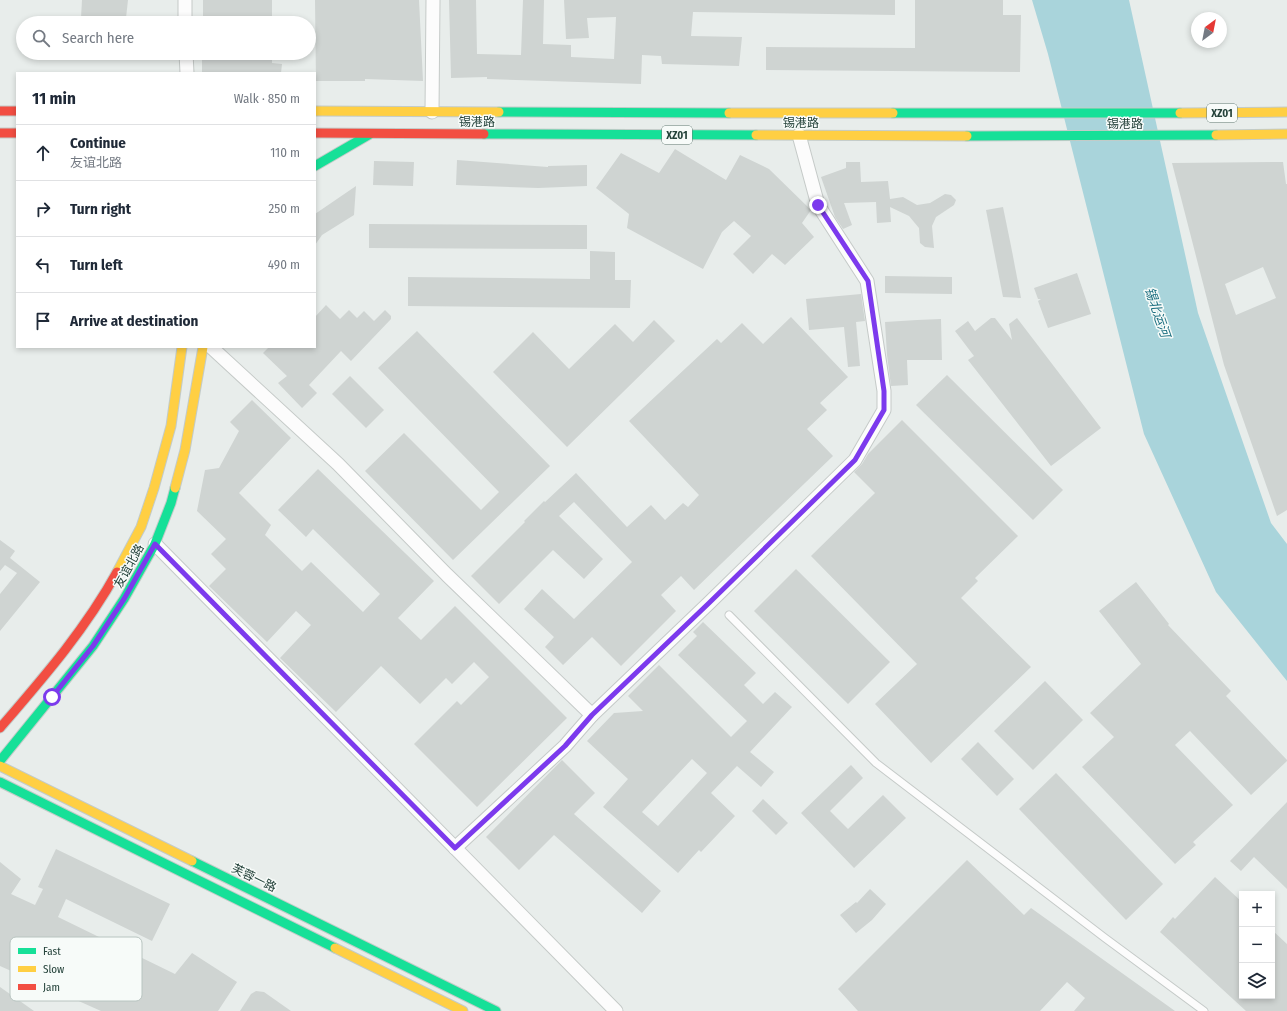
<!DOCTYPE html>
<html lang="en">
<head>
<meta charset="utf-8">
<style>
  body { margin:0; font-family:"Fira Sans Condensed","Noto Sans SC",sans-serif; background:#f2f2f3; color:#1f2937 }
  .controls { position:absolute; right:12px; bottom:12px; display:grid; overflow:hidden; border-radius:0px; box-shadow:0 2px 6px #0003 }
  .controls button { width:36px; height:36px; display:grid; place-items:center; padding:0; border:0; border-bottom:1px solid #e0e1e3; background:#fff; color:#1f2937; font:20px sans-serif }
  .compass { position:absolute; left:1191px; top:12px; width:36px; height:36px; border-radius:50%; background:#fff; box-shadow:0 2px 6px #0003; rotate:32deg }
  .stop { position:absolute; width:12px; height:12px; margin:-9px; border:3px solid #7c3aed; border-radius:50%; background:#fff }
  .stop.end { background:#7c3aed; border-color:#fff; box-shadow:0 1px 4px #0008 }
  .list { margin:0; padding:0; list-style:none }
  h2 { display:flex; justify-content:space-between; align-items:center; height:52px; margin:0; padding:0 16px; font-size:17px }
  h2 small { font-size:13px; font-weight:400; color:#747a83 }
  .list li { display:grid; grid-template-columns:26px 1fr auto; gap:12px; align-items:center; box-sizing:border-box; height:56px; padding:0 16px; border-top:1px solid #e0e1e3 }
  .list b { display:block; font-size:15px; white-space:nowrap }
  .list p { margin:0; font-size:13px; white-space:nowrap; color:#747a83 }
  .list em { font-size:13px; font-style:normal; color:#747a83 }
  .icon { flex:none; width:22px; height:22px; fill:none; stroke:currentColor; stroke-width:2; stroke-linecap:round; stroke-linejoin:round }
  .map { position:relative; flex:none; width:1287px; height:1011px; overflow:hidden }
  .search { position:absolute; background:#fff; box-shadow:0 2px 6px #0003; left:16px; top:16px; width:300px; height:44px; display:flex; align-items:center; gap:10px; box-sizing:border-box; padding:0 14px; border-radius:22px; color:#747a83; font-size:15px }
  .panel { position:absolute; background:#fff; box-shadow:0 2px 6px #0003; left:16px; top:72px; width:300px; height:276px; border-radius:0px }
  .map>svg:first-child { display:block }
</style>
</head>
<body>
<div class="map">
<svg width="1287" height="1011" viewBox="0 0 1287 1011">
  <rect width="100%" height="100%" fill="#e8edeb"/>
  <polygon fill="#a9d4db" points="1032,0 1129,0 1198,313 1271,523 1287,544 1287,681 1216,592 1144,434 1048,54"/>
  <g fill="#cfd4d2" fill-rule="evenodd">
    <polygon points="82,0 128,0 126,18 81,18"/>
    <rect x="203" y="0" width="69" height="23"/>
    <polygon points="315,0 419,0 423,81 365,79 365,81 316,81"/>
    <polygon points="449,0 476,0 477,54 521,55 523,0 544,0 543,44 571,45 571,57 614,59 616,17 587,18 589,38 566,39 564,0 895,0 895,15 693,12 691,36 742,37 739,66 662,64 661,56 642,55 641,84 487,79 487,77 451,78"/>
    <polygon points="915,0 1003,0 1003,15 1021,15 1020,72 766,70 766,47 915,48"/>
    <polygon points="202,53 272,53 272,63 282,64 281,73 202,73"/>
    <polygon points="675,149 726,180 740,155 769,169 811,210 802,223 814,237 785,265 772,254 753,274 733,254 751,236 734,221 722,232 703,269 627,228 629,214 596,188 621,153 659,173"/>
    <polygon points="457,160 548,167 548,166 587,165 587,186 538,188 456,185"/>
    <polygon points="374,161 414,162 413,186 373,185"/>
    <polygon points="846,162 860,162 861,182 888,181 890,199 903,197 917,205 930,203 945,194 951,195 956,200 954,205 936,217 932,226 934,248 925,247 920,243 919,228 909,216 890,207 891,222 877,223 876,202 844,203 852,225 843,229 835,217 821,177 846,168"/>
    <path d="M1283,162L1286,184H1287V510L1277,516L1224,365L1172,163ZM1263,267L1276,298L1236,315L1225,284Z"/>
    <polygon points="356,186 354,215 322,235 315,245 315,214"/>
    <polygon points="1003,207 1011,246 1021,298 1003,297 986,210"/>
    <polygon points="369,224 587,225 587,249 369,248"/>
    <polygon points="590,251 615,252 615,280 631,280 630,308 408,306 408,277 590,279"/>
    <polygon points="1077,273 1091,314 1048,328 1038,301 1041,299 1038,299 1034,288"/>
    <polygon points="885,276 952,277 952,294 885,293"/>
    <polygon points="861,294 865,321 856,322 860,366 848,367 844,327 809,330 806,299"/>
    <polygon points="326,305 340,319 349,310 357,318 364,311 374,321 385,310 391,316 391,319 351,361 341,351 309,385 317,393 302,408 278,383 287,376 263,353 269,347 315,347 315,317"/>
    <polygon points="791,317 848,377 820,403 827,410 807,429 833,456 694,590 681,576 661,595 676,611 621,666 592,637 563,665 545,647 554,637 524,609 542,589 574,619 632,562 574,502 559,516 603,559 584,579 553,550 499,604 471,576 525,522 524,521 544,501 545,502 576,473 627,527 651,505 665,520 683,503 688,507 699,495 629,421 717,339 721,343 742,323 763,344"/>
    <polygon points="991,318 995,318 1012,340 1009,324 1017,318 1101,428 1051,466 968,360 974,356 955,331 968,321 975,331"/>
    <polygon points="941,319 942,360 907,360 908,385 891,386 887,355 885,322 917,320"/>
    <polygon points="654,320 675,341 567,447 493,372 533,332 569,369 615,324 633,342"/>
    <polygon points="417,331 550,466 453,560 365,471 404,433 481,510 499,492 378,368"/>
    <polygon points="947,375 1063,490 1033,520 916,405"/>
    <polygon points="350,376 384,410 366,428 332,394"/>
    <polygon points="252,400 291,438 239,493 271,525 265,535 302,571 311,562 363,612 380,594 313,529 306,537 278,510 318,469 434,581 398,618 421,640 455,606 567,718 477,807 414,744 457,701 461,705 489,677 474,662 452,684 446,678 420,704 381,666 336,712 280,658 311,625 296,611 267,642 209,586 226,569 211,554 226,539 197,511 205,470 219,468 239,431 230,422"/>
    <polygon points="902,420 1018,536 975,578 978,581 961,598 1031,667 931,763 875,704 917,664 811,556 875,493 854,472 862,464 868,454"/>
    <polygon points="0,540 15,551 10,558 40,582 0,631 0,594 17,573 5,565 0,571"/>
    <polygon points="796,569 890,662 848,704 754,611"/>
    <polygon points="1136,582 1169,624 1168,625 1231,691 1226,696 1287,760 1287,761 1251,795 1190,731 1175,745 1233,805 1193,842 1196,845 1175,864 1082,767 1114,737 1090,713 1141,664 1099,611"/>
    <path d="M703,622L756,673L744,685L763,704L775,692L792,707L750,752L774,772L761,787L737,766L711,793L735,816L701,852L699,850L678,873L603,807L628,779L587,741L614,713L643,711L628,696L659,665L731,737L747,721L678,655L697,636L693,632ZM692,759L707,773L658,826L642,812Z"/>
    <polygon points="1045,681 1083,720 1033,770 994,731"/>
    <polygon points="978,742 1014,779 997,796 961,759"/>
    <polygon points="562,760 595,793 574,814 661,891 642,913 554,835 519,870 486,837"/>
    <polygon points="851,765 863,778 830,811 848,829 883,795 906,818 854,868 801,813"/>
    <polygon points="1056,773 1163,884 1126,920 1019,809"/>
    <polygon points="763,799 788,823 776,835 752,811"/>
    <polygon points="1287,802 1287,889 1254,857 1241,871 1230,861"/>
    <polygon points="56,849 170,904 152,941 66,899 58,917 175,974 192,953 237,982 218,1011 101,1011 0,966 0,862 21,879 11,894 35,905 43,889 38,887"/>
    <polygon points="967,860 1024,915 1031,908 1175,1011 1074,1011 1085,998 1067,982 1040,1011 858,1011 838,989"/>
    <polygon points="1215,877 1242,902 1242,996 1272,996 1272,930 1287,944 1287,1011 1246,1011 1160,932 1173,917 1175,919"/>
    <polygon points="870,889 886,904 872,920 856,933 840,915 856,902 857,903"/>
    <polygon points="0,987 34,1011 0,1011"/>
    <polygon points="256,991 264,992 291,1011 240,1011 251,994"/>
  </g>
  <g fill="none" stroke-linecap="round" stroke-linejoin="round">
    <g stroke="#c5cac8" stroke-width="9">
      <polyline id="lane" points="729,615 876,763 1105,938 1204,1011"/>
    </g>
    <g stroke="#c5cac8" stroke-width="15">
      <g id="street">
        <polyline points="185,0 185,23"/>
        <polyline points="186,53 187,73"/>
        <polyline points="432,112 433,0"/>
        <polyline points="211,347 338,464 447,575 592,715"/>
        <polyline points="155,544 616,1011"/>
        <polyline points="455,848 565,746 592,715 709,603 855,460 884,410 884,391 867,281 818,205 799,135"/>
      </g>
    </g>
    <g stroke="#c3cbc8" stroke-width="11">
      <g id="fast">
        <polyline points="499,112 729,113"/>
        <polyline points="893,113 1180,113"/>
        <polyline points="484,134 756,135"/>
        <polyline points="967,136 1216,135"/>
        <polyline points="315,166 370,134"/>
        <polyline points="0,761 93,646 124,599 155,544 171,503 175,488"/>
        <polyline points="0,782 335,948"/>
        <polyline points="192,861 496,1011"/>
      </g>
    </g>
    <g stroke="#c3cbc8" stroke-width="11">
      <g id="slow">
        <polyline points="315,111 499,112"/>
        <polyline points="729,113 893,113"/>
        <polyline points="1180,113 1287,112"/>
        <polyline points="756,135 967,136"/>
        <polyline points="1216,135 1287,134"/>
        <polyline points="175,488 185,450 203,347"/>
        <polyline points="117,572 141,527 154,488 171,426 182,347"/>
        <polyline points="0,766 192,861"/>
        <polyline points="335,948 463,1011"/>
      </g>
    </g>
    <g stroke="#c3cbc8" stroke-width="11">
      <g id="jam">
        <polyline points="0,111 17,111"/>
        <polyline points="0,133 17,133"/>
        <polyline points="315,133 484,134"/>
        <path d="M0,728C43,678 85,630 117,572"/>
      </g>
    </g>
    <use href="#lane" stroke="#fcfcfc" stroke-width="7"/>
    <use href="#street" stroke="#fcfcfc" stroke-width="13"/>
    <use href="#fast" stroke="#16e098" stroke-width="9"/>
    <use href="#slow" stroke="#ffcf43" stroke-width="9"/>
    <use href="#jam" stroke="#f24e42" stroke-width="9"/>
  </g>
  <g fill="none" stroke-linecap="round" stroke-linejoin="round">
    <polyline stroke="#7c3aed" stroke-width="5" points="52,697 93,646 124,599 155,544 455,848 565,746 592,715 709,603 855,460 884,410 884,391 868,281 818,205"/>
  </g>
  <g text-anchor="middle" stroke-width="3" stroke-linejoin="round" paint-order="stroke">
    <g fill="#f7fbf9" stroke="#637a73" stroke-width="1">
      <rect x="1207" y="104" width="30" height="18" rx="3"/>
      <rect x="662" y="126" width="30" height="18" rx="3"/>
    </g>
    <g font-size="11" font-weight="bold" fill="#24423a">
      <text x="1222" y="117">XZ01</text>
      <text x="677" y="139">XZ01</text>
    </g>
    <g font-size="12" fill="#24423a" stroke="#f7fbf9">
      <text x="477" y="126">锡港路</text>
      <text x="801" y="127">锡港路</text>
      <text x="1125" y="128">锡港路</text>
      <text transform="translate(129 566) rotate(-61)" y="4">友谊北路</text>
      <text transform="translate(254 878) rotate(26)" y="4">芙蓉一路</text>
    </g>
    <g font-size="13" font-style="italic" fill="#1c6f80" stroke="#f7fbf9">
      <text transform="translate(1158 312) rotate(71)" y="5">锡北运河</text>
    </g>
  </g>
  <rect x="10" y="937" width="132" height="64" rx="6" fill="#f7fbf9" stroke="#b8c4c0" stroke-width="1"/>
  <rect x="18" y="948" width="18" height="6" fill="#16e098"/>
  <rect x="18" y="966" width="18" height="6" fill="#ffcf43"/>
  <rect x="18" y="984" width="18" height="6" fill="#f24e42"/>
  <g font-size="11" fill="#24423a">
    <text x="43" y="955">Fast</text>
    <text x="43" y="973">Slow</text>
    <text x="43" y="991">Jam</text>
  </g>
</svg>
<div class="controls">
<button>+</button>
<button>−</button>
<button><svg class="icon" aria-label="layers" viewBox="0 0 24 24"><path d="M12 4l9 5-9 5-9-5zM3 14l9 5 9-5"/></svg></button>
</div>
<svg class="compass" viewBox="-18 -18 36 36"><path d="M0-13l5 13h-10z" fill="#e53935"/><path d="M0 13l5-13h-10z" fill="#747a83"/></svg>
<div class="stop" style="left:52px;top:697px"></div>
<div class="stop end" style="left:818px;top:205px"></div>
<div class="search"><svg class="icon" aria-label="search" viewBox="0 0 24 24"><circle cx="10" cy="10" r="6"/><path d="M15 15l6 6"/></svg>Search here</div>
<section class="panel">
<h2>11 min<small>Walk · 850 m</small></h2>
<ul class="list">
<li><svg class="icon" aria-label="ahead" viewBox="0 0 24 24"><path d="M12 20V5M6 11l6-6 6 6"/></svg><div><b>Continue</b><p>友谊北路</p></div><em>110 m</em></li>
<li><svg class="icon" aria-label="right" viewBox="0 0 24 24"><path d="M7 20v-9h11M14 6l5 5-5 5"/></svg><div><b>Turn right</b></div><em>250 m</em></li>
<li><svg class="icon" aria-label="left" viewBox="0 0 24 24"><path d="M17 20v-9H6M10 6l-5 5 5 5"/></svg><div><b>Turn left</b></div><em>490 m</em></li>
<li><svg class="icon" aria-label="arrive" viewBox="0 0 24 24"><path d="M6 21V4h12l-3 4 3 4H6"/></svg><div><b>Arrive at destination</b></div></li>
</ul>
</section>
</div>
</body>
</html>
